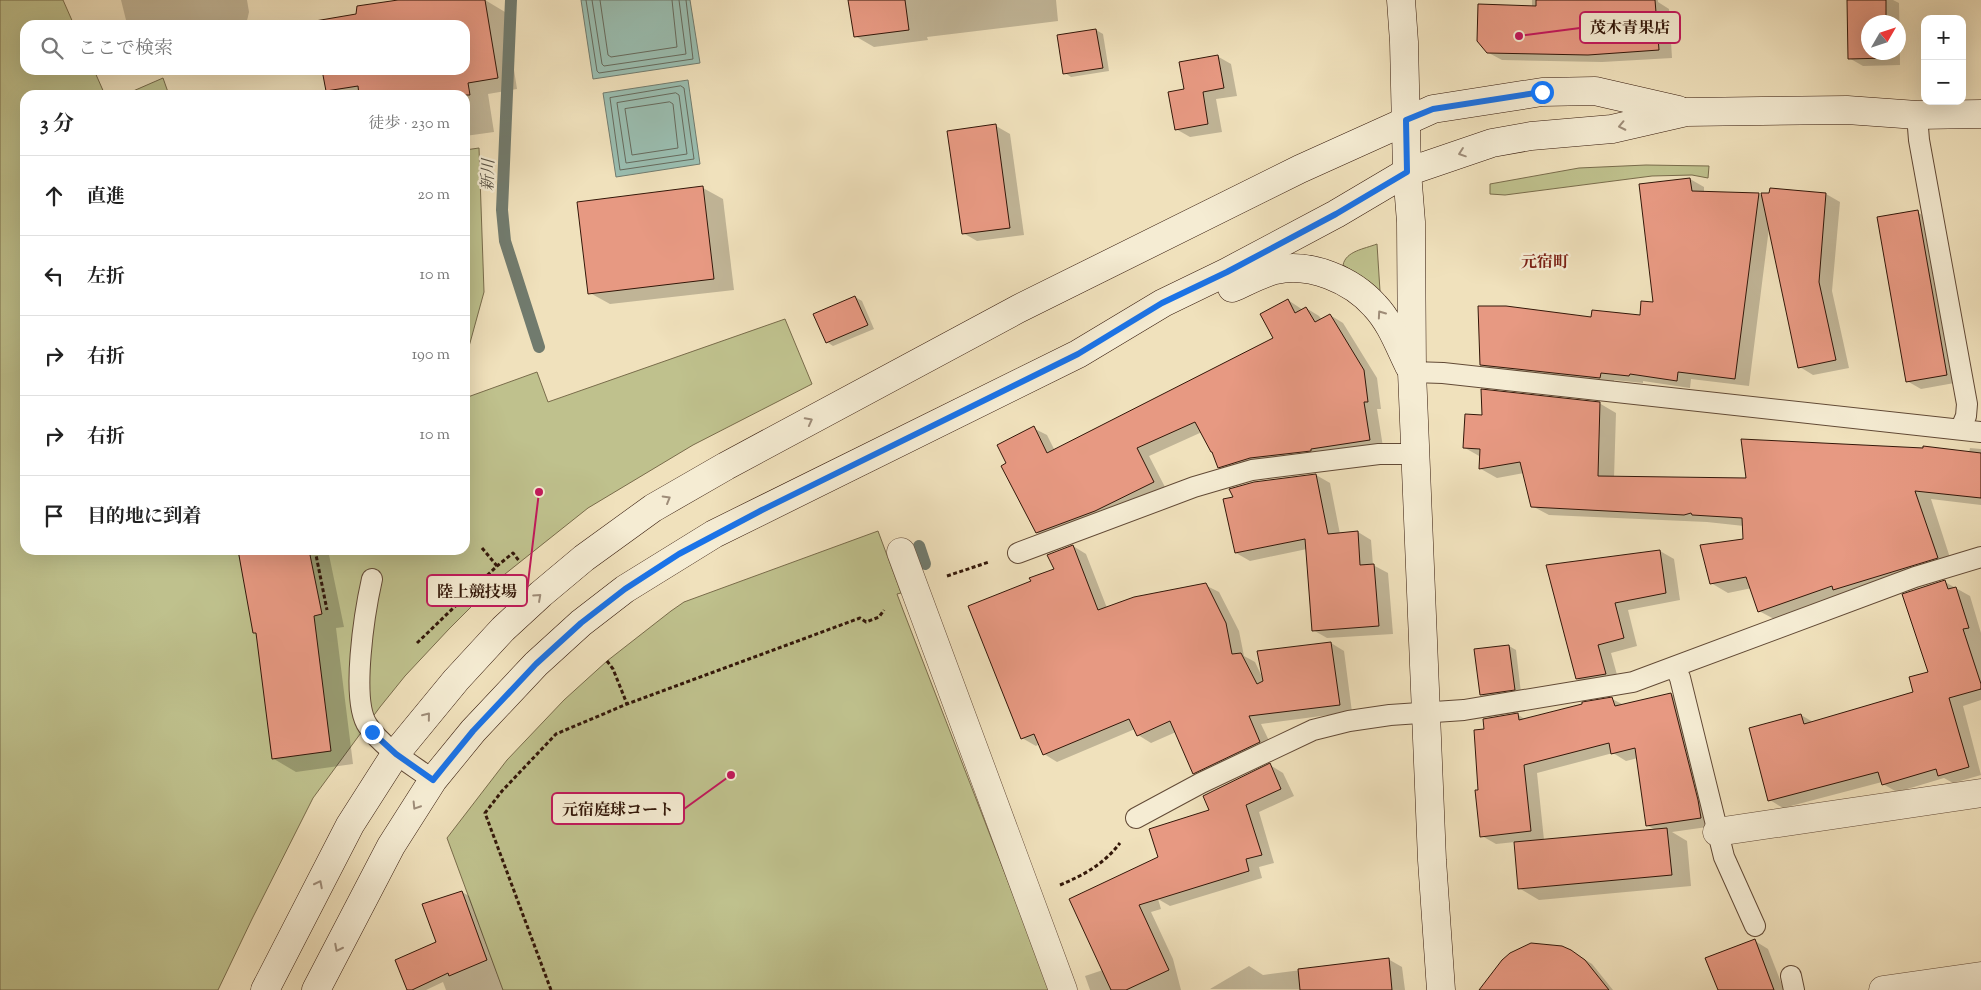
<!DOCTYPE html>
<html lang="ja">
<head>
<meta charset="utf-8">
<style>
  body { margin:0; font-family:"Sorts Mill Goudy","Noto Serif JP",serif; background:#f6f6f6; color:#222 }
  .controls { position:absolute; right:15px; top:15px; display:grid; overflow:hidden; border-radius:10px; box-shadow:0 5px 20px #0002 }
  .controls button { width:45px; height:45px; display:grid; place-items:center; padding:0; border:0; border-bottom:1px solid #e0e0e0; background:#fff; color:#222; font:25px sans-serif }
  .compass { position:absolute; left:1861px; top:15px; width:45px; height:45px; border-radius:50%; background:#fff; box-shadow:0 5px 20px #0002; rotate:51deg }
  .stop { position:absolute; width:15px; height:15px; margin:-11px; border:4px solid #1a73e8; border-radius:50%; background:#fff }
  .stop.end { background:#1a73e8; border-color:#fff; box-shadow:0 1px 5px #0008 }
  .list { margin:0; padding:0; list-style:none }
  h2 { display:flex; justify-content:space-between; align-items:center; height:65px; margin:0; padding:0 20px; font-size:21px }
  h2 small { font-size:16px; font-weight:400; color:#767676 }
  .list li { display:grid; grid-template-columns:32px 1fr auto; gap:15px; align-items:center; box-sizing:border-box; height:80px; padding:0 20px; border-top:1px solid #e0e0e0 }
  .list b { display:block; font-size:19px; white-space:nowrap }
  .list em { font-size:16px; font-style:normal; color:#767676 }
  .icon { flex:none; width:28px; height:28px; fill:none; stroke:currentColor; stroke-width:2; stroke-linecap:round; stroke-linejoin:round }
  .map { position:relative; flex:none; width:1981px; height:990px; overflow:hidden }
  .search { position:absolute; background:#fff; box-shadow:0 5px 20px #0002; left:20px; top:20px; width:450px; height:55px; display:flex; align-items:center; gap:12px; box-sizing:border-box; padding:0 18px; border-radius:15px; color:#767676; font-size:19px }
  .panel { position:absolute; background:#fff; box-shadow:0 5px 20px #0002; left:20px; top:90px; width:450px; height:465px; border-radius:15px }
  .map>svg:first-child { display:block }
</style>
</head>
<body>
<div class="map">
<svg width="1981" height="990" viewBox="0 0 1981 990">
  <rect width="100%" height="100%" fill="#f0e1bc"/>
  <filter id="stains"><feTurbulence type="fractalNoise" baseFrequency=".004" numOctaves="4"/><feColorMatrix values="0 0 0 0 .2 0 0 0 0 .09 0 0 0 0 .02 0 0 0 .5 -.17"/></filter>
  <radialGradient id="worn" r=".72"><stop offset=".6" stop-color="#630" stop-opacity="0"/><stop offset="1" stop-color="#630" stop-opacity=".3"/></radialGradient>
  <g fill="#bfc18d" stroke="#796c4b">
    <polygon points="0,0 63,0 74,25 25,25 25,70 94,70 105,95 25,95 25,550 465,550 465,398 537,372 548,402 785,319 812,384 693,445 588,508 500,578 449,629 405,676 380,707 313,798 252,919 218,990 0,990"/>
    <polygon points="163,78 169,95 124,95"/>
    <polygon points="479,148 484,292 465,361 465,150"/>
    <polygon points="1646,165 1709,166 1708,178 1692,175 1652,176 1505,195 1490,194 1490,184 1579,168"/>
    <path d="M1377,244L1380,291L1371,283L1343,265C1346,251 1364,249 1377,244Z"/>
    <polygon points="878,531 901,593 897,594 903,610 1050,990 503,990 447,838 507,760 564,700 607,661 671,611 684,602"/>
  </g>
  <g fill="#9abeb1" stroke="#717b6e">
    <polygon points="581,0 690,0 700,63 593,79"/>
    <polygon points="688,80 700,164 616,177 603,93"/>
  </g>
  <g fill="#0003" fill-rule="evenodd">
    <polygon points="121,0 247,0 249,12 246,25 129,25 126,20"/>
    <polygon points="407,0 485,0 505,12 517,89 488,94 494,132 465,136 465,95 335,95 327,90 324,70 465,70 465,25 316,25 357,15"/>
    <polygon points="849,0 1056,0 1058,21 927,37 928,40 874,47 855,36"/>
    <polygon points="1532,0 1658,0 1658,2 1669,9 1672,58 1602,62 1502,60 1487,52 1532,7"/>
    <path d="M1848,0H1893L1899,3L1900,65L1863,66L1849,58ZM1868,22H1898V52H1868Z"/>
    <polygon points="1096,30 1103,34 1109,71 1071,77 1065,73"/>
    <polygon points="1217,56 1231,64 1237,96 1216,99 1222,132 1190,137 1176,129 1185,90"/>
    <polygon points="996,126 1010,134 1024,235 977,241 963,233"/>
    <polygon points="1690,179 1704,187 1704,192 1759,194 1763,196 1770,194 1771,190 1826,194 1840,202 1832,291 1849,368 1813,375 1800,367 1769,228 1749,386 1691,379 1690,388 1643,381 1643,383 1614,380 1614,385 1495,372 1481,364 1592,319 1641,316 1655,304"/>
    <polygon points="703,188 723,199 734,290 610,304 590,293"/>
    <polygon points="1917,212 1931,220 1960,382 1921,389 1907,381"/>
    <polygon points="855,297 862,301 874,329 833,346 827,342"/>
    <polygon points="1288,300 1303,310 1306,308 1319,316 1322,320 1330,315 1343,323 1377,378 1381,409 1377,409 1383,447 1233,474 1219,467 1214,453 1202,432 1149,456 1166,489 1051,540 1037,533 1003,466 1008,463 1033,428 1047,435 1055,451 1275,338"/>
    <polygon points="1599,403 1616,413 1614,478 1748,480 1969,453 1970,448 1981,449 1981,505 1931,499 1953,567 1776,620 1759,611 1752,588 1728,593 1711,583 1744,540 1744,526 1707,522 1549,515 1532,506 1524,473 1497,478 1481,469 1481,457 1465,448 1483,417"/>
    <polygon points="1316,475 1330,483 1340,534 1358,532 1371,540 1373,565 1388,573 1393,634 1327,638 1313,630 1307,549 1250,561 1236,553"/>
    <polygon points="1073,546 1086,554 1107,608 1205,585 1219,592 1239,631 1244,656 1255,662 1263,679 1331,643 1344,651 1352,712 1261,724 1273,749 1207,781 1194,773 1176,732 1151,743 1138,735 1135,729 1057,762 1044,754 1039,744 1036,746 1022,738 1032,582 1056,569"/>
    <polygon points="239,550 328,550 344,627 336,628 353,764 296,772 274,759 257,634 254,632"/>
    <polygon points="1660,551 1674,559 1680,600 1628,610 1637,646 1611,653 1619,682 1591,687 1577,679 1548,566"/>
    <polygon points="1945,582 1970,596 1981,633 1981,700 1963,706 1981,775 1953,783 1944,778 1897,792 1883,784 1882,782 1783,808 1770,800 1801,715 1813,722 1915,692 1929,672"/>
    <polygon points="1509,646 1516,650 1521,693 1488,698 1481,695 1476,650"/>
    <path d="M1671,694L1685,702L1714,826L1672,832L1687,841L1691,886L1539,900L1519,888L1515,842L1496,844L1482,836L1480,791L1485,730L1517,714L1526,720L1612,699L1624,705ZM1613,753L1626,761L1638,758L1648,826L1656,830L1544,840L1537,773Z"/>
    <polygon points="1270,765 1283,773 1294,796 1259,812 1274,863 1259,867 1262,878 1170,906 1158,899 1161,909 1151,912 1173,959 1181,990 1090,990 1085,976 1103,970 1160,858 1211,811"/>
    <polygon points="462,892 469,896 503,990 446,990 443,982 426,990 409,990 438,942"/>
    <polygon points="1755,941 1768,949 1784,990 1719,990"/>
    <polygon points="1578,955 1592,964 1613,990 1490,990"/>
    <polygon points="1388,959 1402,967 1405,990 1210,989 1249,966 1263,975"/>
  </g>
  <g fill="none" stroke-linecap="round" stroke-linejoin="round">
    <g stroke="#666a5d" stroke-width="1">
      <polyline points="586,0 597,71 599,73 693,59 686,0"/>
      <polyline points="592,0 602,64 604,66 686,54 679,0"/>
      <polyline points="600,0 608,55 611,57 677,47 672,0"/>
      <polygon points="681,86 684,88 694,159 620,170 610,98"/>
      <polygon points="676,93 679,95 687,154 626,163 617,103"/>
      <polygon points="670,102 673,104 678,148 632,155 625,109"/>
    </g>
    <g stroke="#717b6e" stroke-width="12">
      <polyline points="511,0 502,210 505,241 539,347"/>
      <polyline points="919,546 925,564"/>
    </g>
  </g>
  <g fill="#e79982" stroke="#331709">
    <polygon points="398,0 485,0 498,78 468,83 470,95 359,95 358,86 326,91 322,70 465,70 465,25 315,25 315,21 356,14 357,6"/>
    <polygon points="848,0 905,0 909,30 854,37"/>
    <polygon points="1536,0 1655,0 1659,50 1588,55 1487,53 1477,41 1478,4 1536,6"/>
    <polygon points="1847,0 1886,0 1886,22 1868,22 1868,52 1887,52 1887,58 1848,59"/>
    <polygon points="1096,29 1103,68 1063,74 1057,35"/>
    <polygon points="1218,55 1224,88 1203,92 1208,124 1175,130 1168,92 1184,89 1179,62"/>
    <polygon points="996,124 1010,228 962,234 947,131"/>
    <polygon points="1690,178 1692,191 1759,193 1735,379 1678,372 1677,381 1630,374 1629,376 1601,373 1600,378 1480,365 1478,306 1506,306 1591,317 1592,310 1640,315 1641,301 1653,302 1639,184"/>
    <polygon points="703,186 714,279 588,294 577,202"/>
    <polygon points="1770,188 1826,193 1819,282 1836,360 1798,368 1761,193 1769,193"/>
    <polygon points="1918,210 1947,375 1906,382 1877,217"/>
    <polygon points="855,296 868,325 826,343 813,314"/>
    <polygon points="1288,299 1295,313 1306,307 1315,322 1330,314 1364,370 1368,402 1364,402 1370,440 1311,449 1311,451 1250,458 1218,468 1212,452 1211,452 1195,422 1137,448 1154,482 1095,511 1036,533 1001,466 1006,463 997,445 1034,426 1047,453 1273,338 1260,314"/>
    <polygon points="1481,389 1600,402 1598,476 1746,478 1741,439 1923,448 1923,446 1981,453 1981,498 1915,491 1938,558 1833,590 1832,586 1758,612 1746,577 1710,584 1700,545 1743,539 1742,518 1692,515 1691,513 1684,515 1531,507 1520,462 1479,469 1480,449 1463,448 1465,414 1482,415"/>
    <polygon points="1316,474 1328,534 1358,531 1360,565 1374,564 1379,626 1312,631 1305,539 1235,553 1223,499 1233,497 1229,489 1254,482"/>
    <polygon points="1073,545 1098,610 1134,597 1206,583 1226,623 1232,654 1241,653 1257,684 1263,681 1257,651 1331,642 1340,705 1249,716 1260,742 1193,774 1170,721 1137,736 1129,719 1043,755 1034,734 1021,739 968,606 1031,581 1029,578 1054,569 1047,555"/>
    <polygon points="238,550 309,550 322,614 314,616 331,751 272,759 256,633 253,633"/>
    <polygon points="1660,550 1666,593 1615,603 1624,638 1598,645 1606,674 1576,679 1546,565"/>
    <polygon points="1945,580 1948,589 1956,587 1969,628 1963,629 1981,684 1981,689 1949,698 1969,767 1938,776 1936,769 1882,785 1878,772 1768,801 1749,728 1801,714 1804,724 1913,692 1909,677 1928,672 1902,594"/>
    <polygon points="1509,645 1515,690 1480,695 1474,649"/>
    <polygon points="1671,693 1698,800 1701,818 1646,826 1635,748 1611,754 1609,743 1524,765 1531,831 1480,837 1475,790 1478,790 1474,730 1484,729 1483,719 1518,713 1519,720 1582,704 1582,702 1612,697 1615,706"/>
    <polygon points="1270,763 1281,789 1246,805 1262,855 1246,859 1249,871 1139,905 1169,970 1126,990 1111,990 1069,899 1158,857 1149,829 1209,810 1203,796"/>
    <polygon points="1667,828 1672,875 1518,889 1514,842"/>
    <polygon points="462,891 487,960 449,976 448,973 412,990 407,990 395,960 436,942 422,904"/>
    <polygon points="1755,939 1774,990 1718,990 1705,958"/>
    <polygon points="1531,943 1562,946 1571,950 1585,960 1609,990 1479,990 1502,960 1510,953"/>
    <polygon points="1389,958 1392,990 1300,990 1298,969"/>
  </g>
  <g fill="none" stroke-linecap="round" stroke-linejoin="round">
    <g stroke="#624a36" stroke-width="22">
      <g id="lane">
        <polyline points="1917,115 1919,140 1967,404 1966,416 1961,428"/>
        <polyline points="1412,372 1443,373 1981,432"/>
        <polyline points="1018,553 1194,487 1252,470 1379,454 1416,454"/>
        <path d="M372,579C365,610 350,701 368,726C384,749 411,764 433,780"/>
        <polyline points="1675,667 1680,678 1724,857 1755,926"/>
        <polyline points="1136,818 1201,783 1313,730 1349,721 1390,715 1464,710 1633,682 1915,577 1981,557"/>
        <polyline points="1791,976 1794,990"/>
      </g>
    </g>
    <g stroke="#624a36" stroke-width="29">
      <g id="street">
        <polyline points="901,552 1063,990"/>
        <polyline points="1717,832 1981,793"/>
        <polyline points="1883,990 1981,976"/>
      </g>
    </g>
    <g stroke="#331709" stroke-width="29">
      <g id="secondary">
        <polyline points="1401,0 1404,42 1407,172 1411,222 1412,372 1432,860 1441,990"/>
        <path d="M1232,288C1246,282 1260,274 1275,270C1310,262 1352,280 1375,306C1391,323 1399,346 1409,366"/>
        <polyline points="265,990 350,825 396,753 456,680 503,629 541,594 584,558 653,508 726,466 1018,309 1300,169 1433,109 1542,92 1595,91 1678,110"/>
        <polyline points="316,990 391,846 433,780 473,731 536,664 581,623 625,589 714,534 1078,354 1163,303 1227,272 1336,214 1407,172 1492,143 1531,136 1612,129 1686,112 1847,110 1917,115 1981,114"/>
      </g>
    </g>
    <g stroke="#331709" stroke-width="3" stroke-dasharray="4 2.5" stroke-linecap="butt">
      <polyline points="482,548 497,566"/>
      <polyline points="315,550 327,610"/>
      <polyline points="947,576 989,562"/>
      <polyline points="417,643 497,566 513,553 520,562"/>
      <polyline points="607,661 613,669 627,704"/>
      <path d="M1060,885C1084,875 1104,864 1120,843"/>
      <polyline points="551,990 485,813 502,791 556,734 627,704 860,618 866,622 879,617 884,610"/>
    </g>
    <use href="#lane" stroke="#f5ecd3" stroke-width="20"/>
    <use href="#street" stroke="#f5ecd3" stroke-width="28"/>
    <use href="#secondary" stroke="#f5ecd3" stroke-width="28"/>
  </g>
  <defs><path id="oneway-chevron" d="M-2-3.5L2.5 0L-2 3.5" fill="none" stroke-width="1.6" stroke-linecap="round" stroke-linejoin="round" transform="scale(1.25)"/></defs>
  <g stroke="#9e8c78">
    <use href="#oneway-chevron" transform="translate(1622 126) rotate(168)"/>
    <use href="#oneway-chevron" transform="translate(1462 153) rotate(161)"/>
    <use href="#oneway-chevron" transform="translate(1381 314) rotate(-125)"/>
    <use href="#oneway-chevron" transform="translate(809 421) rotate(-28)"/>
    <use href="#oneway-chevron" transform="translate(667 499) rotate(-30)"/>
    <use href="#oneway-chevron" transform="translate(538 597) rotate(-42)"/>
    <use href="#oneway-chevron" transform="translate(427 716) rotate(-51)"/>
    <use href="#oneway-chevron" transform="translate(416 806) rotate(122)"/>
    <use href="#oneway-chevron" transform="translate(319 884) rotate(-63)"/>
    <use href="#oneway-chevron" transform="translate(338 948) rotate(117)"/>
  </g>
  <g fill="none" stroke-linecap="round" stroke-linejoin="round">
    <polyline stroke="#1a73e8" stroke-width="6" points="372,732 396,754 433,780 473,731 536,664 581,623 625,589 679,554 762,510 1078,354 1162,303 1227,272 1336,214 1407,172 1406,120 1433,109 1542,92"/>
  </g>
  <g text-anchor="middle" stroke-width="4.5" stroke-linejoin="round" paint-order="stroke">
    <g font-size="16" font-style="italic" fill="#575144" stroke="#f5ecd3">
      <text transform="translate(487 175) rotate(-88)" y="6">新川</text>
    </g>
    <g font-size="16" font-weight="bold" fill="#7a1f14" stroke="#f5ecd3">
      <text x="1545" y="267">元宿町</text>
    </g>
  </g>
  <path fill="none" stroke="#c2185b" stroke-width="2" d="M1519 36L1580 28M539 492L527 591M731 775L684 809"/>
  <g fill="#c2185b" stroke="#f5ecd3" stroke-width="2">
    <circle cx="1519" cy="36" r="5"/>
    <circle cx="539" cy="492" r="5"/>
    <circle cx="731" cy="775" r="5"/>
  </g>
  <g fill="#f5ecd3" stroke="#c2185b" stroke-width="2">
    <rect x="1580" y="12" width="100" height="31" rx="5"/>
    <rect x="427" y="575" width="100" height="31" rx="5"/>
    <rect x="552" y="793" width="132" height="31" rx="5"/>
  </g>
  <g font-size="16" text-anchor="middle" font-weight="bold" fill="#331709">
    <text x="1630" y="33">茂木青果店</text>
    <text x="477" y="597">陸上競技場</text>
    <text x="618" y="815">元宿庭球コート</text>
  </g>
  <rect width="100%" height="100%" filter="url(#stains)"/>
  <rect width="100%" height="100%" fill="url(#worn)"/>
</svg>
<div class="controls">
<button>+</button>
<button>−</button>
</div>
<svg class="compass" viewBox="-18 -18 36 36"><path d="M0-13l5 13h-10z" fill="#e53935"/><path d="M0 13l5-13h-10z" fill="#767676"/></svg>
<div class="stop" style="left:1542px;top:92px"></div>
<div class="stop end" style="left:372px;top:732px"></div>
<div class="search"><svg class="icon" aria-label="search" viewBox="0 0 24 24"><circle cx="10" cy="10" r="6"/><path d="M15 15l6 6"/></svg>ここで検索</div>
<section class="panel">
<h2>3 分<small>徒歩 · 230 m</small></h2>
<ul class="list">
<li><svg class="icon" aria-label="ahead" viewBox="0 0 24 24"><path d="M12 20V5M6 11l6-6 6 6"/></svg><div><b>直進</b></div><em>20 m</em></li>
<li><svg class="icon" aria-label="left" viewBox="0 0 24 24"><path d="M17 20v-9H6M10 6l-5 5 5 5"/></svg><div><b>左折</b></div><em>10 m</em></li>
<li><svg class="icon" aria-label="right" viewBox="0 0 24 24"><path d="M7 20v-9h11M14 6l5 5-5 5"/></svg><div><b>右折</b></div><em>190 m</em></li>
<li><svg class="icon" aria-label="right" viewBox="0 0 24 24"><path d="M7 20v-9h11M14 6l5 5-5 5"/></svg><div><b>右折</b></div><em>10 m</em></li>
<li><svg class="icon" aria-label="arrive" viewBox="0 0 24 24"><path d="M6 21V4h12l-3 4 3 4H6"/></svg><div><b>目的地に到着</b></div></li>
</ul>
</section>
</div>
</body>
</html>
